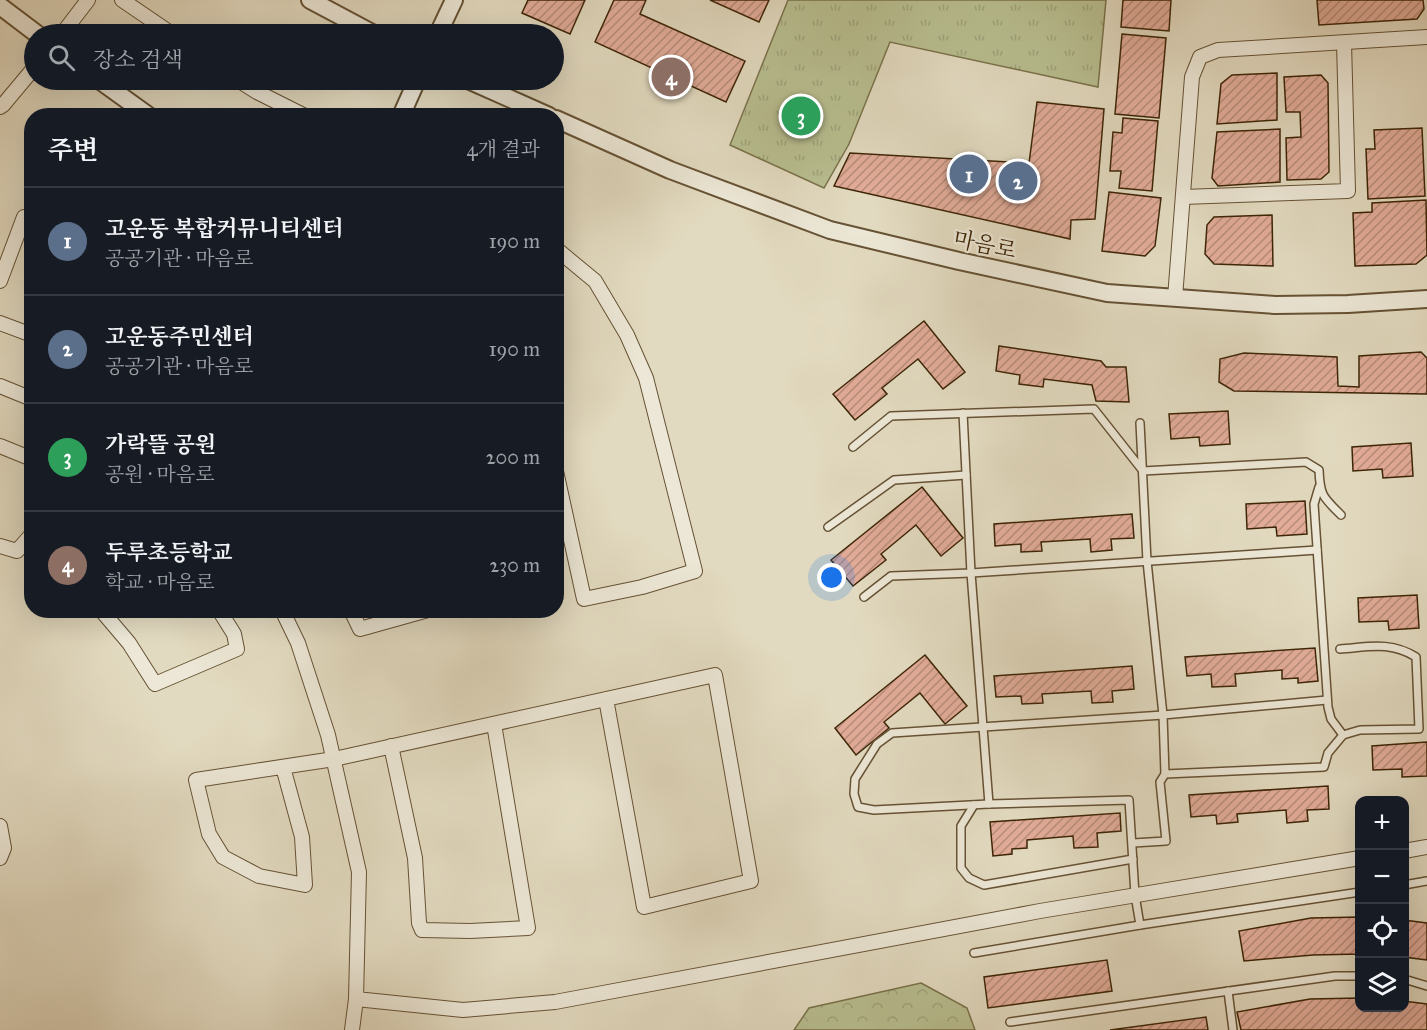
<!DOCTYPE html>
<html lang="ko">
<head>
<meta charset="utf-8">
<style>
  body { margin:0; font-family:"IM FELL Great Primer","Noto Serif KR",serif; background:#20242c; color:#f1f3f6 }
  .controls { position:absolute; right:18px; bottom:18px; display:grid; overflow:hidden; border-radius:12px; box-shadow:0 6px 24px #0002 }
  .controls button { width:54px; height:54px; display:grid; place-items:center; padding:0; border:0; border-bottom:2px solid #363941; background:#171b24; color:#f1f3f6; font:30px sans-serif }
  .you { position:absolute; left:832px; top:578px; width:21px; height:21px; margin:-15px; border:4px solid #fff; border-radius:50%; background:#1a73e8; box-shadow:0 0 0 9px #1a73e833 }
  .badge { display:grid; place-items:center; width:39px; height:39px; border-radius:50%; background:#c59692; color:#fff; font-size:20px; font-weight:700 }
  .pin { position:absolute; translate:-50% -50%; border:3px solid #fff; box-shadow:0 2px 6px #0006 }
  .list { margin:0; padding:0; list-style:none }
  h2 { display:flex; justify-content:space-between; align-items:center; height:78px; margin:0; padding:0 24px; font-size:26px }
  h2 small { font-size:20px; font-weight:400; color:#9ea1a6 }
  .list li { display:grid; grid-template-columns:39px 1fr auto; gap:18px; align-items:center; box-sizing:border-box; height:108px; padding:0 24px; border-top:2px solid #363941 }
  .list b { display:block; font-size:22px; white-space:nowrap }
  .list p { margin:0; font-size:20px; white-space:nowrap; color:#9ea1a6 }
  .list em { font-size:20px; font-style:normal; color:#9ea1a6 }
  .icon { flex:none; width:33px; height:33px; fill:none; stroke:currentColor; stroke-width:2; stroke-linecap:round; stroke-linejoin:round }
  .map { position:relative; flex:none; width:1427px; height:1030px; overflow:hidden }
  .search { position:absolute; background:#171b24; box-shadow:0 6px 24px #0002; left:24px; top:24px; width:540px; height:66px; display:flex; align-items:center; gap:15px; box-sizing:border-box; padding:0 21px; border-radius:33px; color:#9ea1a6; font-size:22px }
  .panel { position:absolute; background:#171b24; box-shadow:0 6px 24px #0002; left:24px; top:108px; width:540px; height:510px; border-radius:24px }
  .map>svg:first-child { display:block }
</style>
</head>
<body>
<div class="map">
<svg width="1427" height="1030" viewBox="0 0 1427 1030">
  <defs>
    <pattern id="forest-crowns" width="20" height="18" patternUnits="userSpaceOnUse" patternTransform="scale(1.5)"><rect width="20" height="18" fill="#b8be90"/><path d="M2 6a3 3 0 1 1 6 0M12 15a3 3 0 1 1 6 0" fill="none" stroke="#9fa37b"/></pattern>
    <pattern id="park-tufts" width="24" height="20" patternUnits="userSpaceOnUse" patternTransform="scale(1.5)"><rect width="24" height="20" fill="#b8be90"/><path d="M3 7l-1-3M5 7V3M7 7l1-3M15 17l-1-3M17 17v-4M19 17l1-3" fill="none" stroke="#9fa37b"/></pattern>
    <pattern id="building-hatch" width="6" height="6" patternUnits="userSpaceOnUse" patternTransform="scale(1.5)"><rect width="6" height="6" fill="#e2ac99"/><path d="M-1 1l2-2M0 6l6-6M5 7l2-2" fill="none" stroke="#b88c7b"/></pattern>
  </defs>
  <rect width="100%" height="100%" fill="#e2dac0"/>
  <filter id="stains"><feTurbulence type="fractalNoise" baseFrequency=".00333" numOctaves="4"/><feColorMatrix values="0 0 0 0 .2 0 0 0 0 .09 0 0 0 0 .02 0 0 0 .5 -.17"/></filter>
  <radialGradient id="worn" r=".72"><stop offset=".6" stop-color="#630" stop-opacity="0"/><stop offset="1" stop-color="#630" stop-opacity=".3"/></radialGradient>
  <polygon fill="url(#forest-crowns)" stroke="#7a724b" stroke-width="1.5" points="921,983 967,1008 975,1030 794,1030 809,1008"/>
  <polygon fill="url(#park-tufts)" stroke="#7a724b" stroke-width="1.5" points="788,0 1106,0 1098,87 890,42 849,144 824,188 730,145"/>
  <g fill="url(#building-hatch)" stroke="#3d2506" stroke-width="1.5">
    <polygon points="528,0 585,0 570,34 522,13"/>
    <polygon points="614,0 646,0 640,14 745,61 726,102 595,42"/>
    <polygon points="710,0 769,0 759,22"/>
    <polygon points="1123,0 1171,0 1169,31 1121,27"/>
    <polygon points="1317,0 1423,0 1424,9 1417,19 1319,25"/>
    <polygon points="1122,34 1166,38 1159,118 1115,114"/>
    <polygon points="1277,73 1277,120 1217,124 1221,84 1232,75"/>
    <polygon points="1321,75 1328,83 1329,172 1321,179 1287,180 1286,138 1301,137 1300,112 1286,112 1284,77"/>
    <polygon points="1037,102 1104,109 1095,219 1071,220 1070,239 834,186 850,153 1029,163"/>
    <polygon points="1123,118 1158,121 1152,191 1119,188 1121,171 1110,171 1113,132 1122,133"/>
    <polygon points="1422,128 1425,196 1368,199 1366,149 1375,149 1374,130"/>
    <polygon points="1280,129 1280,182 1218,186 1212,178 1217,132"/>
    <polygon points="1109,192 1161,198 1155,246 1145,256 1102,251"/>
    <polygon points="1426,200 1427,255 1416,264 1355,266 1353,213 1372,212 1372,203"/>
    <polygon points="1272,215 1273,266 1214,264 1205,254 1207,225 1214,217"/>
    <polygon points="924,321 965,372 943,389 918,359 882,388 887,394 855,420 833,394"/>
    <polygon points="999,346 1101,361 1106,367 1126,367 1129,402 1096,401 1092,385 1044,379 1043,387 1019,384 1020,375 996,371"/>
    <polygon points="1421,352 1427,358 1427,394 1234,391 1219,382 1220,359 1244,353 1337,357 1338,386 1359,387 1359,356"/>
    <polygon points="1228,411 1230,444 1200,446 1199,437 1171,439 1169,414"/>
    <polygon points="1411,443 1413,476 1383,478 1382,469 1353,471 1352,447"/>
    <polygon points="922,487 963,538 941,556 916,525 881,554 886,560 853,586 831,560"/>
    <polygon points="1305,501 1307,534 1277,536 1276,527 1247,529 1246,504"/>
    <polygon points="1132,514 1134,538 1111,539 1112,550 1091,552 1090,539 1041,542 1042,551 1021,552 1021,544 995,546 994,524"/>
    <polygon points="1417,595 1419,628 1389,630 1388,621 1359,622 1358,598"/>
    <polygon points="1315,648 1318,681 1298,683 1298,678 1282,679 1282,670 1235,674 1236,686 1212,687 1211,674 1187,676 1185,657"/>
    <polygon points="925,655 967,706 945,724 920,693 884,722 889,728 856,755 835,728"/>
    <polygon points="1132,666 1134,689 1112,691 1113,702 1092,703 1091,691 1042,694 1043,703 1022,704 1021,696 996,697 994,676"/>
    <polygon points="1427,742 1427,776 1402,777 1402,769 1373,770 1372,746"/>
    <polygon points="1328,786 1329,809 1307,810 1308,821 1287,823 1286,810 1237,814 1238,822 1217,824 1216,815 1191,817 1189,795"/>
    <polygon points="1120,813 1121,831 1097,833 1098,847 1074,848 1073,836 1027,840 1027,848 1012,849 1012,854 993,856 990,822"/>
    <polygon points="1360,917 1360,954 1313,955 1244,961 1239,931 1311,918"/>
    <polygon points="1404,920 1427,923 1427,960 1404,957"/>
    <polygon points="1107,960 1112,991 988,1008 984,977"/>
    <polygon points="1360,998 1360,1008 1404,1008 1404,1001 1427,1004 1427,1030 1241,1030 1237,1012 1310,999"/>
    <polygon points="1206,1017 1208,1030 1110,1030"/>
  </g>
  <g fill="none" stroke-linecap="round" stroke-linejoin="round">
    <g stroke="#665234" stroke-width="10">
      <g id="service">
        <polyline points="963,413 971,573 989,804"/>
        <polyline points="853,447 891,416 1094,409 1143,471"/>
        <path d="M1143,471L1306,462L1319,470C1320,496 1323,497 1341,515"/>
        <polyline points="1319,487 1314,504 1328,707 1331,719 1343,735"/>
        <polyline points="828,527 894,480 966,475"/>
        <polyline points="864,597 891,576 971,573 1317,550"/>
        <path d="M1165,774L1324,767L1328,753L1343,735L1360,730L1419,729L1416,657C1390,641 1369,647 1340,649"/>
        <polyline points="974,805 961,826 961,868 969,878 984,885 1133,859"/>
        <polyline points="1133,843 1166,841 1160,782 1165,774 1163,715 1147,561 1140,423"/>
        <polyline points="1404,885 1427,881"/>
        <polyline points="1140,925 1135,895 1129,800 989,804 874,810 858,807 854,794 855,779 877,744 892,733 1163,715 1327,700"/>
        <polyline points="974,953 1140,925 1360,892"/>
        <polyline points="1404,979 1427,986"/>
        <polyline points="1228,991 1233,1030"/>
        <polyline points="1010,1022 1335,976 1360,976"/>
      </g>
    </g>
    <g stroke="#665234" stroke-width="16">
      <g id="minor">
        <polyline points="122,0 172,34"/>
        <polyline points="62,34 88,0"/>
        <polyline points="238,80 257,92 305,116"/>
        <polyline points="0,107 3,105 34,68"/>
        <polyline points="1183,197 1348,191 1344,43"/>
        <polyline points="556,258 560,252 595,281 627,335 646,378 695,571 642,587 584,599 556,471"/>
        <polyline points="0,281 24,217 32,219"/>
        <polyline points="1175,298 1192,77 1200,57 1218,50 1427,37"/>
        <polyline points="0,323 32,335"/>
        <polyline points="0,386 32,399"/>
        <polyline points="0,446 32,459"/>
        <polyline points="0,546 17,551 32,534"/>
        <polyline points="101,610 129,643 155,684 237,649 234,634 219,610"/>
        <polyline points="282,610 298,643 328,735 359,872 356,999 463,1010 555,1002 1040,911 1360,858"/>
        <polyline points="351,610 360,629 428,610"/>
        <polyline points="391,746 415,858 419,923 422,930 470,931 528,928 494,724"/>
        <polyline points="283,767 302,837 305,885 259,876 223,857 209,834 196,780 334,759 715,675 751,881 644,907 606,699"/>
        <polyline points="0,826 4,848 0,858"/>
        <polyline points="1404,851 1427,847"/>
        <polyline points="352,1030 356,999"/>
      </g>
    </g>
    <g stroke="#665234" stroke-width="20">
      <g id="tertiary">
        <polyline points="310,0 374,34"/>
        <polyline points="0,6 37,34"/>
        <polyline points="438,34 454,0"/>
        <polyline points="99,80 149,116"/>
        <polyline points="468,80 549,116"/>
        <polyline points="401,116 417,80"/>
        <polyline points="556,119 670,170 830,230 959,261 1107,293 1275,305 1348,304 1427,299"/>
      </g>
    </g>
    <use href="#service" stroke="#ece7d6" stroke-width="7"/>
    <use href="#minor" stroke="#ece7d6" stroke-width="14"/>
    <use href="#tertiary" stroke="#ece7d6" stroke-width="16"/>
  </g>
  <g text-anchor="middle" stroke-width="4.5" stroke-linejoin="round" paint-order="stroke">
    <g font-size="22" fill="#3d2506" stroke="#ece7d6">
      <text transform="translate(985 244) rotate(12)" y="8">마음로</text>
    </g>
  </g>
  <rect width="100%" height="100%" filter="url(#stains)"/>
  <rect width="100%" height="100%" fill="url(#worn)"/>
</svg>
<div class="controls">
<button>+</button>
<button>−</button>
<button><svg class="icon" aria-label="locate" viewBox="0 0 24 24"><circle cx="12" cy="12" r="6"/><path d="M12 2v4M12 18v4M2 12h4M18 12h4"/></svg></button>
<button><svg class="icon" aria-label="layers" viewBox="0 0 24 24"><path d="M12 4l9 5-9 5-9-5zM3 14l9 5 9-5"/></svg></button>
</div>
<div class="you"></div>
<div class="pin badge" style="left:969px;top:174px;background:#5c6f8a">1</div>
<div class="pin badge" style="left:1018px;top:181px;background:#5c6f8a">2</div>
<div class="pin badge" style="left:801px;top:116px;background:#2e9e5b">3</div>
<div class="pin badge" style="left:671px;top:77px;background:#8d6e63">4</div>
<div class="search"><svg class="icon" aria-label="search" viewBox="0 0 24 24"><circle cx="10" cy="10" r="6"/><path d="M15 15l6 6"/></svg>장소 검색</div>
<section class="panel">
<h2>주변<small>4개 결과</small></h2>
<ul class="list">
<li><span class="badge" style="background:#5c6f8a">1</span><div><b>고운동 복합커뮤니티센터</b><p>공공기관 · 마음로</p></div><em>190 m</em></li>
<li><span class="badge" style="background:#5c6f8a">2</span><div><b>고운동주민센터</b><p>공공기관 · 마음로</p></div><em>190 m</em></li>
<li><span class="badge" style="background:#2e9e5b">3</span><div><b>가락뜰 공원</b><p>공원 · 마음로</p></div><em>200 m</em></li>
<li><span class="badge" style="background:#8d6e63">4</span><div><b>두루초등학교</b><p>학교 · 마음로</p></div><em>230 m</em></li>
</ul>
</section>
</div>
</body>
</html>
